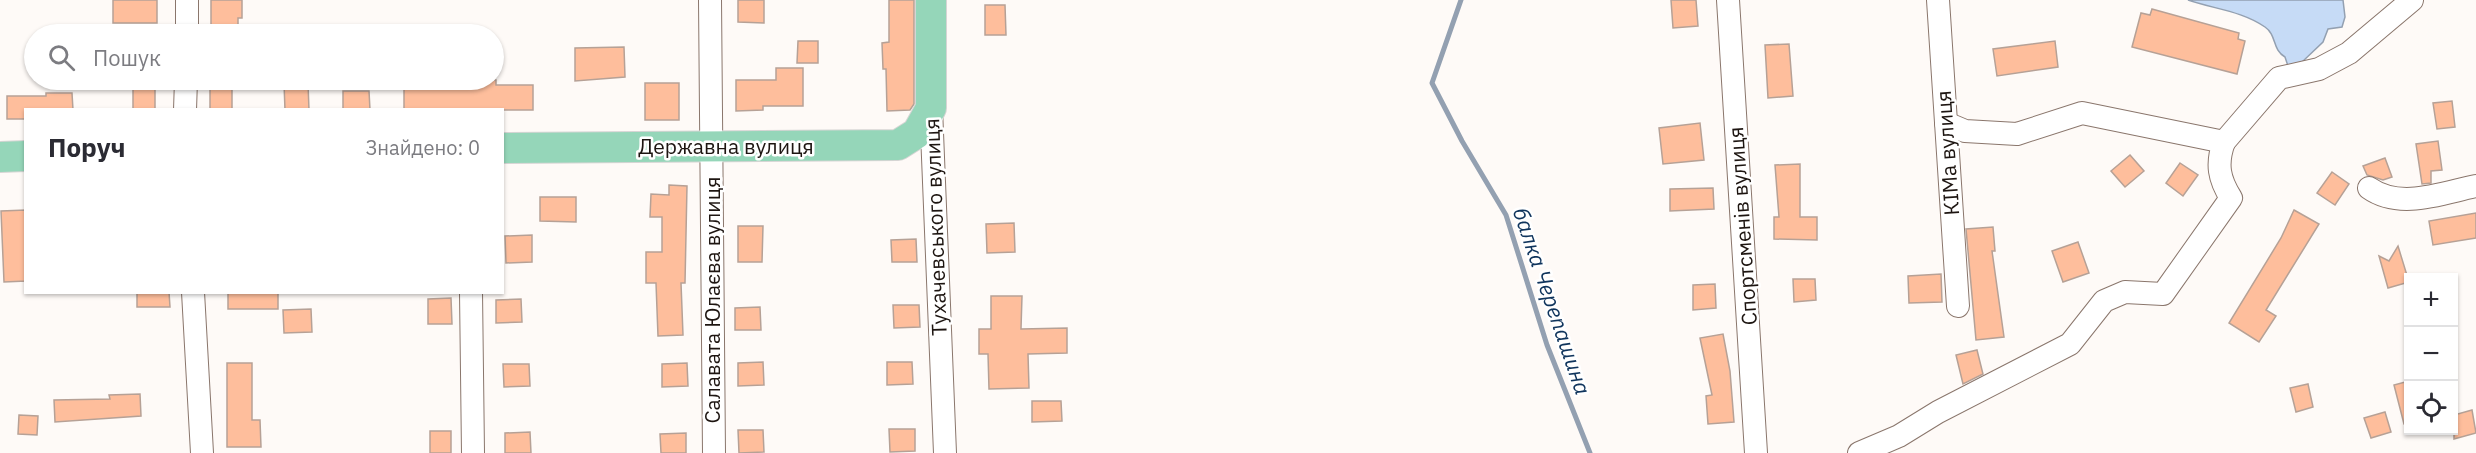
<!DOCTYPE html>
<html lang="uk">
<head>
<meta charset="utf-8">
<style>
  body { margin:0; font-family:"IBM Plex Sans",sans-serif; background:#f2f2f3; color:#2b2b33 }
  .controls { position:absolute; right:18px; bottom:18px; display:grid; overflow:hidden; border-radius:0px; box-shadow:0 2px 4px #0004 }
  .controls button { width:54px; height:54px; display:grid; place-items:center; padding:0; border:0; border-bottom:2px solid #e1e1e2; background:#fff; color:#2b2b33; font:30px sans-serif }
  .list { margin:0; padding:0; list-style:none }
  h2 { display:flex; justify-content:space-between; align-items:center; height:78px; margin:0; padding:0 24px; font-size:26px }
  h2 small { font-size:20px; font-weight:400; color:#7c7c81 }
  .icon { flex:none; width:33px; height:33px; fill:none; stroke:currentColor; stroke-width:2; stroke-linecap:round; stroke-linejoin:round }
  .map { position:relative; flex:none; width:2476px; height:453px; overflow:hidden }
  .search { position:absolute; background:#fff; box-shadow:0 2px 4px #0004; left:24px; top:24px; width:480px; height:66px; display:flex; align-items:center; gap:15px; box-sizing:border-box; padding:0 21px; border-radius:33px; color:#7c7c81; font-size:22px }
  .panel { position:absolute; background:#fff; box-shadow:0 2px 4px #0004; left:24px; top:108px; width:480px; height:186px; border-radius:0px }
  .map>svg:first-child { display:block }
</style>
</head>
<body>
<div class="map">
<svg width="2476" height="453" viewBox="0 0 2476 453">
  <rect width="100%" height="100%" fill="#fefaf7"/>
  <path fill="#c6dbf6" stroke="#93a0b1" stroke-width="1.5" d="M2188,0H2343L2345,17L2342,27L2328,29L2323,42L2301,63L2289,69L2285,57C2272,50 2277,35 2265,27C2242,11 2214,9 2188,0Z"/>
  <g fill="none" stroke-linecap="round" stroke-linejoin="round">
    <polyline stroke="#93a0b1" stroke-width="5" points="1461,0 1432,83 1462,141 1506,215 1547,345 1590,453"/>
  </g>
  <g fill="#febe9c" stroke="#b6a196" stroke-width="1.5">
    <rect x="113" y="0" width="44" height="23"/>
    <polygon points="211,0 242,0 242,18 238,18 238,34 211,34"/>
    <polygon points="738,0 764,0 764,23 738,22"/>
    <polygon points="889,0 914,0 914,104 910,110 887,111 886,69 883,69 882,43 889,42"/>
    <polygon points="1671,0 1696,0 1698,26 1673,28"/>
    <polygon points="985,5 1005,5 1006,35 985,35"/>
    <polygon points="2152,9 2239,33 2238,39 2245,41 2237,74 2132,47 2141,13 2150,15"/>
    <polygon points="798,41 818,41 818,63 797,63"/>
    <polygon points="2055,41 2058,67 1997,76 1993,49"/>
    <polygon points="1789,44 1793,96 1768,98 1765,45"/>
    <polygon points="624,47 625,77 575,81 575,48"/>
    <polygon points="776,68 803,68 803,106 763,106 763,110 736,111 736,80 776,80"/>
    <polygon points="469,80 496,80 496,85 533,85 533,110 404,110 404,87 469,87"/>
    <rect x="210" y="82" width="22" height="28"/>
    <polygon points="284,83 308,83 309,110 285,110"/>
    <rect x="645" y="83" width="34" height="37"/>
    <rect x="133" y="87" width="22" height="23"/>
    <polygon points="343,91 369,91 370,110 343,110"/>
    <polygon points="46,93 72,93 73,110 26,110 26,119 7,119 7,96 46,96"/>
    <polygon points="2452,101 2455,127 2437,129 2433,103"/>
    <polygon points="1700,123 1704,160 1663,164 1659,128"/>
    <polygon points="2438,141 2442,170 2431,171 2431,183 2422,184 2416,144"/>
    <polygon points="2130,155 2144,171 2125,187 2111,171"/>
    <polygon points="2385,158 2392,177 2383,180 2367,175 2363,166"/>
    <polygon points="2180,163 2198,175 2183,196 2166,183"/>
    <polygon points="1800,164 1800,217 1817,217 1817,240 1774,239 1774,217 1779,217 1775,165"/>
    <polygon points="2332,172 2349,184 2335,205 2317,193"/>
    <polygon points="669,185 687,186 685,283 681,283 683,335 658,336 656,283 646,283 646,252 662,252 662,217 650,217 651,194 669,195"/>
    <polygon points="1713,188 1714,209 1670,211 1670,189"/>
    <polygon points="540,197 576,197 576,222 540,221"/>
    <polygon points="26,210 26,281 4,282 1,211"/>
    <polygon points="2294,210 2319,224 2266,310 2276,316 2259,342 2229,323 2281,238"/>
    <polygon points="2476,213 2476,238 2433,245 2429,221"/>
    <polygon points="1014,223 1015,252 987,253 986,224"/>
    <polygon points="738,226 763,226 762,262 738,262"/>
    <polygon points="1993,227 1995,251 1992,251 2004,337 1976,340 1966,229"/>
    <polygon points="532,235 532,262 506,263 505,236"/>
    <polygon points="916,239 917,262 892,262 891,240"/>
    <polygon points="2078,242 2089,273 2063,282 2052,251"/>
    <polygon points="2398,246 2409,282 2388,288 2379,256 2389,261"/>
    <polygon points="1941,274 1942,302 1909,303 1908,276"/>
    <polygon points="1793,279 1815,279 1816,300 1794,302"/>
    <polygon points="1715,284 1716,308 1693,310 1693,285"/>
    <polygon points="137,292 169,292 170,307 137,307"/>
    <rect x="228" y="292" width="50" height="17"/>
    <polygon points="991,296 1022,296 1021,329 1067,328 1067,353 1028,354 1029,388 989,389 988,354 979,354 979,329 991,329"/>
    <polygon points="451,298 452,324 428,324 428,299"/>
    <polygon points="521,299 522,322 496,323 496,300"/>
    <polygon points="893,305 919,305 920,327 894,328"/>
    <polygon points="760,307 761,330 735,330 735,308"/>
    <polygon points="311,309 312,332 284,333 283,310"/>
    <polygon points="1723,334 1730,371 1734,422 1708,424 1706,396 1712,395 1700,338"/>
    <polygon points="1977,350 1983,374 1963,384 1956,355"/>
    <polygon points="763,362 764,385 738,386 738,363"/>
    <polygon points="887,362 912,362 913,384 887,385"/>
    <polygon points="227,363 252,363 252,420 260,420 261,447 227,447"/>
    <polygon points="687,363 688,386 662,387 662,364"/>
    <polygon points="503,364 529,364 530,386 504,387"/>
    <polygon points="2409,381 2409,424 2404,424 2394,385"/>
    <polygon points="2308,384 2313,407 2296,412 2290,388"/>
    <polygon points="140,394 141,416 55,422 54,400 110,399 109,395"/>
    <polygon points="1032,401 1061,401 1062,421 1032,422"/>
    <polygon points="2472,410 2476,433 2454,439 2454,415"/>
    <polygon points="2385,412 2391,432 2371,438 2364,418"/>
    <polygon points="19,415 38,416 37,435 18,434"/>
    <polygon points="889,429 915,429 915,451 890,452"/>
    <polygon points="738,430 763,430 764,452 739,453"/>
    <rect x="430" y="431" width="21" height="22"/>
    <polygon points="530,432 531,453 505,453 505,433"/>
    <polygon points="686,433 686,453 661,453 660,434"/>
  </g>
  <g fill="none" stroke-linecap="round" stroke-linejoin="round">
    <g stroke="#8a766c" stroke-width="24">
      <g id="minor">
        <polyline points="710,0 714,453"/>
        <polyline points="1728,0 1756,453"/>
        <polyline points="1938,0 1958,306"/>
        <polyline points="187,34 187,0"/>
        <polyline points="931,108 945,453"/>
        <polyline points="185,110 186,80"/>
        <polyline points="1946,123 1965,131 2017,134 2082,113 2224,142 2279,78 2319,69 2349,53 2412,0"/>
        <path d="M2369,188C2400,210 2442,193 2476,186"/>
        <polyline points="193,292 202,453"/>
        <polyline points="471,292 473,453"/>
        <path d="M1859,453L1899,436L1938,412L2070,344L2104,301L2125,292L2163,294L2231,198C2219,179 2216,164 2224,142"/>
      </g>
    </g>
    <g stroke="#d6d5d4" stroke-width="32">
      <g id="major">
        <polyline points="502,148 898,145 917,133 931,108 931,0"/>
        <polyline points="0,157 26,156"/>
      </g>
    </g>
    <use href="#minor" stroke="#fff" stroke-width="22"/>
    <use href="#major" stroke="#95d6b9" stroke-width="30"/>
  </g>
  <g text-anchor="middle" stroke-width="5" stroke-linejoin="round" paint-order="stroke">
    <g font-size="21" fill="#1d1511" stroke="#fff">
      <text x="726" y="154">Державна вулиця</text>
      <text transform="translate(1948 153) rotate(-94)" y="7">КІМа вулиця</text>
      <text transform="translate(1743 226) rotate(-94)" y="7">Спортсменів вулиця</text>
      <text transform="translate(936 227) rotate(-92)" y="7">Тухачевського вулиця</text>
      <text transform="translate(713 300) rotate(-90)" y="7">Салавата Юлаєва вулиця</text>
    </g>
    <g font-size="22" font-style="italic" fill="#0f345c" stroke="#fff">
      <text transform="translate(1552 301) rotate(71)" y="8">балка Черепашина</text>
    </g>
  </g>
</svg>
<div class="controls">
<button>+</button>
<button>−</button>
<button><svg class="icon" aria-label="locate" viewBox="0 0 24 24"><circle cx="12" cy="12" r="6"/><path d="M12 2v4M12 18v4M2 12h4M18 12h4"/></svg></button>
</div>
<div class="search"><svg class="icon" aria-label="search" viewBox="0 0 24 24"><circle cx="10" cy="10" r="6"/><path d="M15 15l6 6"/></svg>Пошук</div>
<section class="panel">
<h2>Поруч<small>Знайдено: 0</small></h2>
<ul class="list">
</ul>
</section>
</div>
</body>
</html>
